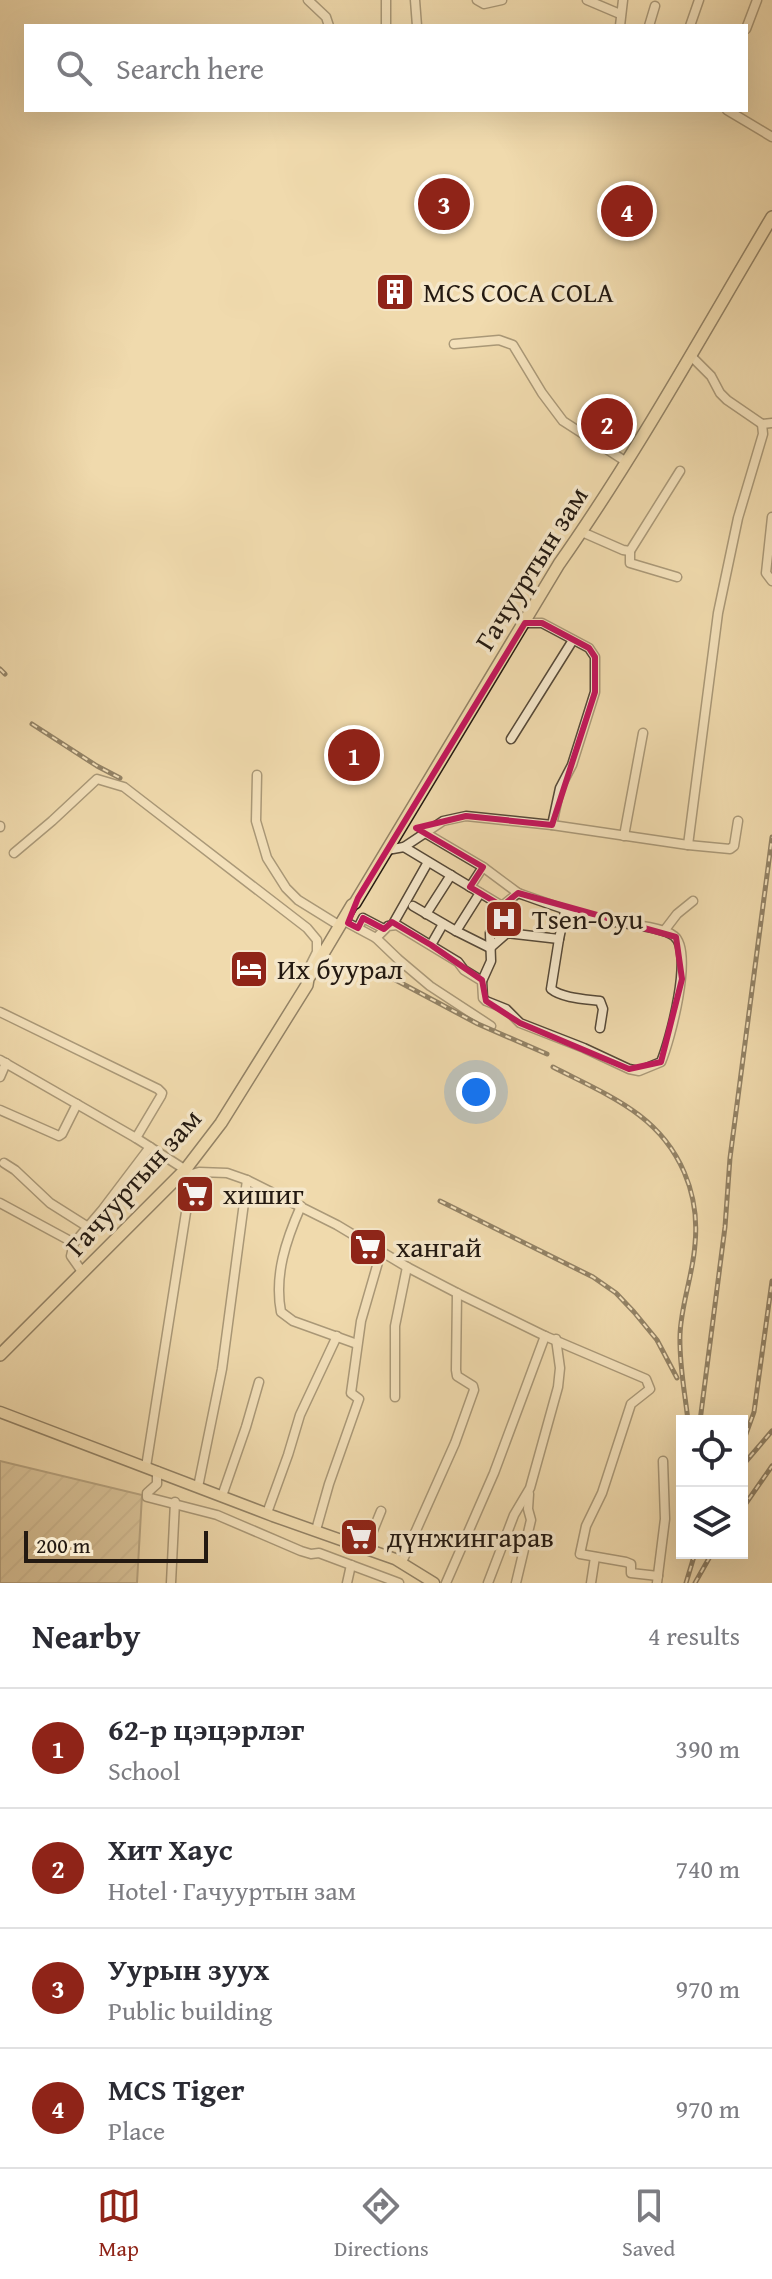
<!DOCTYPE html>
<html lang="en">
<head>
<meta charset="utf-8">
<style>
  body { margin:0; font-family:"Gentium Book Plus",serif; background:#f2f2f3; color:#2b2b33 }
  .controls { position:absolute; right:24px; bottom:24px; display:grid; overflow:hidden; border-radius:0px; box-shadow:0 8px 32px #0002 }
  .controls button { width:72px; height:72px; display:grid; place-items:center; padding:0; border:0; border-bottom:2px solid #e1e1e2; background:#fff; color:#2b2b33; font:40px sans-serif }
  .scale { position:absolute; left:24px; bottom:20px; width:184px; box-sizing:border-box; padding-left:8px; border:4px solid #231911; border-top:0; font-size:22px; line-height:28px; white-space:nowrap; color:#231911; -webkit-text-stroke:6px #f5e7ca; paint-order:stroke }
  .you { position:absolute; left:476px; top:1092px; width:28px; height:28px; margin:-20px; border:6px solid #fff; border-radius:50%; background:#1a73e8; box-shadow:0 0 0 12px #1a73e833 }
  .badge { display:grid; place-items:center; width:52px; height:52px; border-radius:50%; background:#8f2418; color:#fff; font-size:26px; font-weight:700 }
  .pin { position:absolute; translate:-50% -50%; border:4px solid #fff; box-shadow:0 2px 8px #0006 }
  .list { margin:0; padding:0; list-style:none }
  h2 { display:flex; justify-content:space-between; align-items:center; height:104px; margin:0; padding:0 32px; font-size:34px }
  h2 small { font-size:26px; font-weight:400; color:#7c7c81 }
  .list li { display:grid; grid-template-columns:52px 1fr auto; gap:24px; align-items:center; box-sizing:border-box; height:120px; padding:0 32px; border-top:2px solid #e1e1e2 }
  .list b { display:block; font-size:30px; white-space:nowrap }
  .list p { margin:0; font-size:26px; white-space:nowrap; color:#7c7c81 }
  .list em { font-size:26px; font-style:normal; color:#7c7c81 }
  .icon { flex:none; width:44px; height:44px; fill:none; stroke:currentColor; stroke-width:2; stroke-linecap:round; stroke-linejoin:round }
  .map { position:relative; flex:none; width:772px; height:1583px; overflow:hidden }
  .search { position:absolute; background:#fff; box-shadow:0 8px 32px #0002; left:24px; right:24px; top:24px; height:88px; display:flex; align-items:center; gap:20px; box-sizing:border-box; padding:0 28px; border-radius:0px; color:#7c7c81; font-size:30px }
  .sheet { height:584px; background:#fff }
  nav { display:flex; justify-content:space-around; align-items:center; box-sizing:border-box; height:112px; border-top:2px solid #e1e1e2; background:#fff; font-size:22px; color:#7c7c81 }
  nav a { display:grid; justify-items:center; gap:4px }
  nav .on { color:#8f2418 }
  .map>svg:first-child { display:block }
</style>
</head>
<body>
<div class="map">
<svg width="772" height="1583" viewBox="0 0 772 1583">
  <defs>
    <pattern id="garden-furrows" width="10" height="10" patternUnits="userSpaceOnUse" patternTransform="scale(2)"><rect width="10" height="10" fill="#cdb992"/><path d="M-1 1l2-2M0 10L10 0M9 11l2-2" fill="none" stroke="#b09e7d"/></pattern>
  </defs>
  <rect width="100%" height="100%" fill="#f0daad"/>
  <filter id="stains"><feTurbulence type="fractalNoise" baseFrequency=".0025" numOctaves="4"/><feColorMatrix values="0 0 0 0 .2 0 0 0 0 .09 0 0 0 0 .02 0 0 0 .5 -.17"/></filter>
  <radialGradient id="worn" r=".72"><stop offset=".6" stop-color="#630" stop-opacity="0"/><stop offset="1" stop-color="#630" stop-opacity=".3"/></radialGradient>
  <polygon fill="url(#garden-furrows)" stroke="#786952" stroke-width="2" points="0,1461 142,1495 137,1583 0,1583"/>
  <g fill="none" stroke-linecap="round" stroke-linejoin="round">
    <g stroke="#564938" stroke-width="11">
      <g id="minor">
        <polyline points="308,0 326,17 329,26"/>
        <polyline points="415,0 417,26"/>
        <polyline points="477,0 484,4 502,0"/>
        <polyline points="587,0 620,14"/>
        <polyline points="386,26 386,0"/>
        <polyline points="620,26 623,0"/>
        <polyline points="649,26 655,6"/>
        <polyline points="690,26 699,0"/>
        <polyline points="746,29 757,0"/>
        <polyline points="727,110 772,137"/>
        <polyline points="454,344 499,340 513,345 542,393 563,421 625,461"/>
        <polyline points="690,355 711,376 720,393 727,400 762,424 772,423"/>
        <polyline points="772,517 766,573 772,581"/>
        <polyline points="582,532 623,550 630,551 680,471"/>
        <polyline points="630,551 630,563 677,577"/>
        <polyline points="525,623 542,623 589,648 595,657 595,692 572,765 560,788 552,825"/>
        <polyline points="511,739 573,640"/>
        <polyline points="257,775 256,821 267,858 286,888 298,900 340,926"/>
        <polyline points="0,827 0,826"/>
        <polyline points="427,834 483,867"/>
        <polyline points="624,836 643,733"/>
        <polyline points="688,845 718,613 738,518 763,434 762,424"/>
        <polyline points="387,850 404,847 443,821 466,816 552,825 688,845 730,849 734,846 738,821"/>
        <polyline points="14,853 52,821 97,779 124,787 307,928 317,940 317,952 308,970"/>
        <polyline points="470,887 483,867 518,893"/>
        <polyline points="413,906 456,931 490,948 507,933 559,939 565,911"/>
        <polyline points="426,914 451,875"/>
        <path d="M348,923L376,938L388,926L397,925L458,962L464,970L482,981L483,998L486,1001L506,1009L520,1023L584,1048L629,1069L639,1071L661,1062C670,1041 694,951 674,936C662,926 618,923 601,920C573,913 546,903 518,893L502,906L404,847"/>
        <polyline points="393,924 428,862"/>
        <polyline points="358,928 363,918 384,929"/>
        <polyline points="456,931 480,893"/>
        <polyline points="664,931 677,914 693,901"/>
        <polyline points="376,938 398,959 430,986 491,1026"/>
        <path d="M559,939L551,989C562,998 584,999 600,1001L603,1009L600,1028"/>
        <polyline points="431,945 443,924"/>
        <polyline points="482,981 491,961 490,933 502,906"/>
        <polyline points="0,1012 158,1089 162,1093 161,1096 136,1138"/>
        <polyline points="0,1060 136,1138 192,1174 146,1467"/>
        <polyline points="0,1077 6,1063"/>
        <polyline points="0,1110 59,1136 62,1134 77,1104"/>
        <polyline points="4,1163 15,1170 50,1203 88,1227"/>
        <polyline points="192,1174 199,1172 227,1173 247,1180 337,1225 407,1267 457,1293 545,1336 646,1379 650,1389 631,1404 602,1493 586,1526 580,1554 626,1562 631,1564 631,1573 658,1576"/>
        <polyline points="0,1203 74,1243"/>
        <path d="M301,1206C286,1240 274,1275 281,1312L293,1321L357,1344"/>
        <polyline points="83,1273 71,1256 74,1243 103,1209 150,1147"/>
        <polyline points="395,1397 395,1326 407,1267"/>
        <polyline points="157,1471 157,1484 147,1493 147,1497 217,1515 301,1551 311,1554 319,1553 399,1583"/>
        <polyline points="198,1487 222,1369 247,1180"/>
        <polyline points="222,1496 246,1427 259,1382"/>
        <polyline points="267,1513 288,1455 300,1415 337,1336"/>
        <polyline points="316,1530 329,1484 359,1399 351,1393 361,1321 381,1252"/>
        <polyline points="366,1548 381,1511"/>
        <polyline points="402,1562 455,1443 474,1390 473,1386 457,1376 456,1370 457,1293"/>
        <polyline points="171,1583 175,1502"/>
        <polyline points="347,1583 351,1565"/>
        <polyline points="446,1583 494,1473 545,1336"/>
        <polyline points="488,1583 514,1515 530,1488 558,1387 560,1368 556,1339"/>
        <polyline points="516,1583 531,1520 528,1509 529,1494"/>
        <polyline points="591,1583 595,1557"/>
        <polyline points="657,1583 665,1519 663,1461"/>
      </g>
    </g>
    <g stroke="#231911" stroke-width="13">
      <polyline id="major" points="0,1412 273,1516 395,1559 434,1583"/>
    </g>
    <g stroke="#231911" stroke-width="14">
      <path id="highway" d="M0,1355L185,1170L221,1123L307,985L308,979L352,905L355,903L559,564C637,453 703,333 772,217"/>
    </g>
    <use href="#minor" stroke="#f5e7ca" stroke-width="8"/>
    <use href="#major" stroke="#f0daad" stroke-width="10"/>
    <use href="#highway" stroke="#f0daad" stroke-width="11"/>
    <g stroke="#231911" stroke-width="5">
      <g id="rail">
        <polyline points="0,669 5,674"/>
        <polyline points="32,724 97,766 120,778"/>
        <polyline points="388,976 478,1024 547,1054"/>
        <path d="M553,1067C582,1082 614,1096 639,1115C680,1146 700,1194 695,1244C693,1275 681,1304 680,1335C679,1364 685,1393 688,1421"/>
        <polyline points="440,1201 593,1277 616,1293 634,1312 657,1340 677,1378"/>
        <polyline points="700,1421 725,1227 730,1158 772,837"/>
        <polyline points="742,1445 754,1412 772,1281"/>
        <polyline points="742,1466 772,1431"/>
        <polyline points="742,1509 772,1466"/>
        <polyline points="686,1583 695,1553"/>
        <polyline points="695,1583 712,1553"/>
      </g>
    </g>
    <use href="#rail" stroke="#f5e7ca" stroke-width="2" stroke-dasharray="6" stroke-linecap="butt"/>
  </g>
  <path d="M0 0H772V1583H0ZM525,623H542L589,648L595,657V692L552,825L466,816L416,828L483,867L470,887L502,906L518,893L676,937L682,979L661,1062L629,1069L520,1023L486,1001L482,980L431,945L392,922L384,929L363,918L358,928L348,923L358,898Z" fill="#f0daad" fill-opacity=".55" fill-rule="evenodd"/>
  <path fill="none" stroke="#c2185b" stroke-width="6" stroke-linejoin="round" d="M525,623H542L589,648L595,657V692L552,825L466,816L416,828L483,867L470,887L502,906L518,893L676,937L682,979L661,1062L629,1069L520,1023L486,1001L482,980L431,945L392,922L384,929L363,918L358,928L348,923L358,898Z"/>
  <defs>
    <g id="building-square" transform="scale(2)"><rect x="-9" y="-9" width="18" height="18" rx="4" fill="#8f2418" stroke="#f5e7ca"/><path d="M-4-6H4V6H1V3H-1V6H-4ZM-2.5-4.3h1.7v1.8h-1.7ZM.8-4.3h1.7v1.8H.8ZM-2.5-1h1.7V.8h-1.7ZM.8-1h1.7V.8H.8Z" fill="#fff"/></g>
    <g id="hospital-square" transform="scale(2)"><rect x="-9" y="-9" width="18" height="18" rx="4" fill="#8f2418" stroke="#f5e7ca"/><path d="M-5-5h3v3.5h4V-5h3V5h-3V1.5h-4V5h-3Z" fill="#fff"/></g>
    <g id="hotel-square" transform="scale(2)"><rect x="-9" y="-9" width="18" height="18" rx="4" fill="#8f2418" stroke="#f5e7ca"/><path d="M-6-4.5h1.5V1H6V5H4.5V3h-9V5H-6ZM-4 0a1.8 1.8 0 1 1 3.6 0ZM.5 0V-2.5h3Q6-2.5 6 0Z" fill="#fff"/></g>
    <g id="supermarket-square" transform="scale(2)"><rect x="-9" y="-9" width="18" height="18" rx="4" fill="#8f2418" stroke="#f5e7ca"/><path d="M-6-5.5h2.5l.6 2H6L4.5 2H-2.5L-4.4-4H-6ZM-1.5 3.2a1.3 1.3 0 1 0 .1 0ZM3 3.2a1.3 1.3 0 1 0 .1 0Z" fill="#fff"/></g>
  </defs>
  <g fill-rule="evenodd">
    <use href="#building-square" x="395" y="292"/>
    <use href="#hospital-square" x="504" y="919"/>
    <use href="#hotel-square" x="249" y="969"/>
    <use href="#supermarket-square" x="195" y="1194"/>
    <use href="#supermarket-square" x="368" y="1247"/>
    <use href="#supermarket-square" x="359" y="1537"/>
  </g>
  <g text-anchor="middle" stroke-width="7" stroke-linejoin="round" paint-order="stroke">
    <g font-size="28" fill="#231911" stroke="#f5e7ca" text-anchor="start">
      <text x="423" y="302">MCS COCA COLA</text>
      <text x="532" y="929">Tsen-Oyu</text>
      <text x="277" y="979">Их буурал</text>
      <text x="223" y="1204">хишиг</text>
      <text x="396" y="1257">хангай</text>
      <text x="387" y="1547">дүнжингарав</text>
    </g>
    <g font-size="28" fill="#231911" stroke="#f5e7ca">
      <text transform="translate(531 568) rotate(-58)" y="10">Гачууртын зам</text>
      <text transform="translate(133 1182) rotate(-48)" y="10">Гачууртын зам</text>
    </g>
  </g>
  <rect width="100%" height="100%" filter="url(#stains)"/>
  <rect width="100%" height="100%" fill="url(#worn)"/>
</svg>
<div class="controls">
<button><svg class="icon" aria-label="locate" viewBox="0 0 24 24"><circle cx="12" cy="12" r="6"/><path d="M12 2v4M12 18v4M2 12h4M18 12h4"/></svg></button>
<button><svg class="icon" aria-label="layers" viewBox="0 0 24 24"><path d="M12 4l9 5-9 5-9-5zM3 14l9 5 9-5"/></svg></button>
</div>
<div class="scale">200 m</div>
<div class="you"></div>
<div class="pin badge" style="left:354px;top:755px">1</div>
<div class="pin badge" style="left:607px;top:424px">2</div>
<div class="pin badge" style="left:444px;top:204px">3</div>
<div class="pin badge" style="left:627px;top:211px">4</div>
<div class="search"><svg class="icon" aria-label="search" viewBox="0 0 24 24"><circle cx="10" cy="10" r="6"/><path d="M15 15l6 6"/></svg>Search here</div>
</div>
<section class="sheet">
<h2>Nearby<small>4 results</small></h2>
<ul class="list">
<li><span class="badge">1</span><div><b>62-р цэцэрлэг</b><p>School</p></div><em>390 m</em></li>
<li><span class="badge">2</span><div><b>Хит Хаус</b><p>Hotel · Гачууртын зам</p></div><em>740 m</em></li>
<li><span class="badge">3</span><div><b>Уурын зуух</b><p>Public building</p></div><em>970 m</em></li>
<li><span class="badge">4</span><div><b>MCS Tiger</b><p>Place</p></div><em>970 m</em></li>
</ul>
</section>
<nav>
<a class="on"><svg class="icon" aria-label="map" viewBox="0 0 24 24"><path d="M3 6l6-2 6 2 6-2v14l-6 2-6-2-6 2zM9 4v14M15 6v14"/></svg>Map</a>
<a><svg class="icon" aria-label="directions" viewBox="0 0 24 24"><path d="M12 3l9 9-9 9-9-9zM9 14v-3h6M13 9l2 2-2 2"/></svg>Directions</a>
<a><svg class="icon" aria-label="saved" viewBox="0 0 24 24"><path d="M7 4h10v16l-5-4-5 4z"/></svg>Saved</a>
</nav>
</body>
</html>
